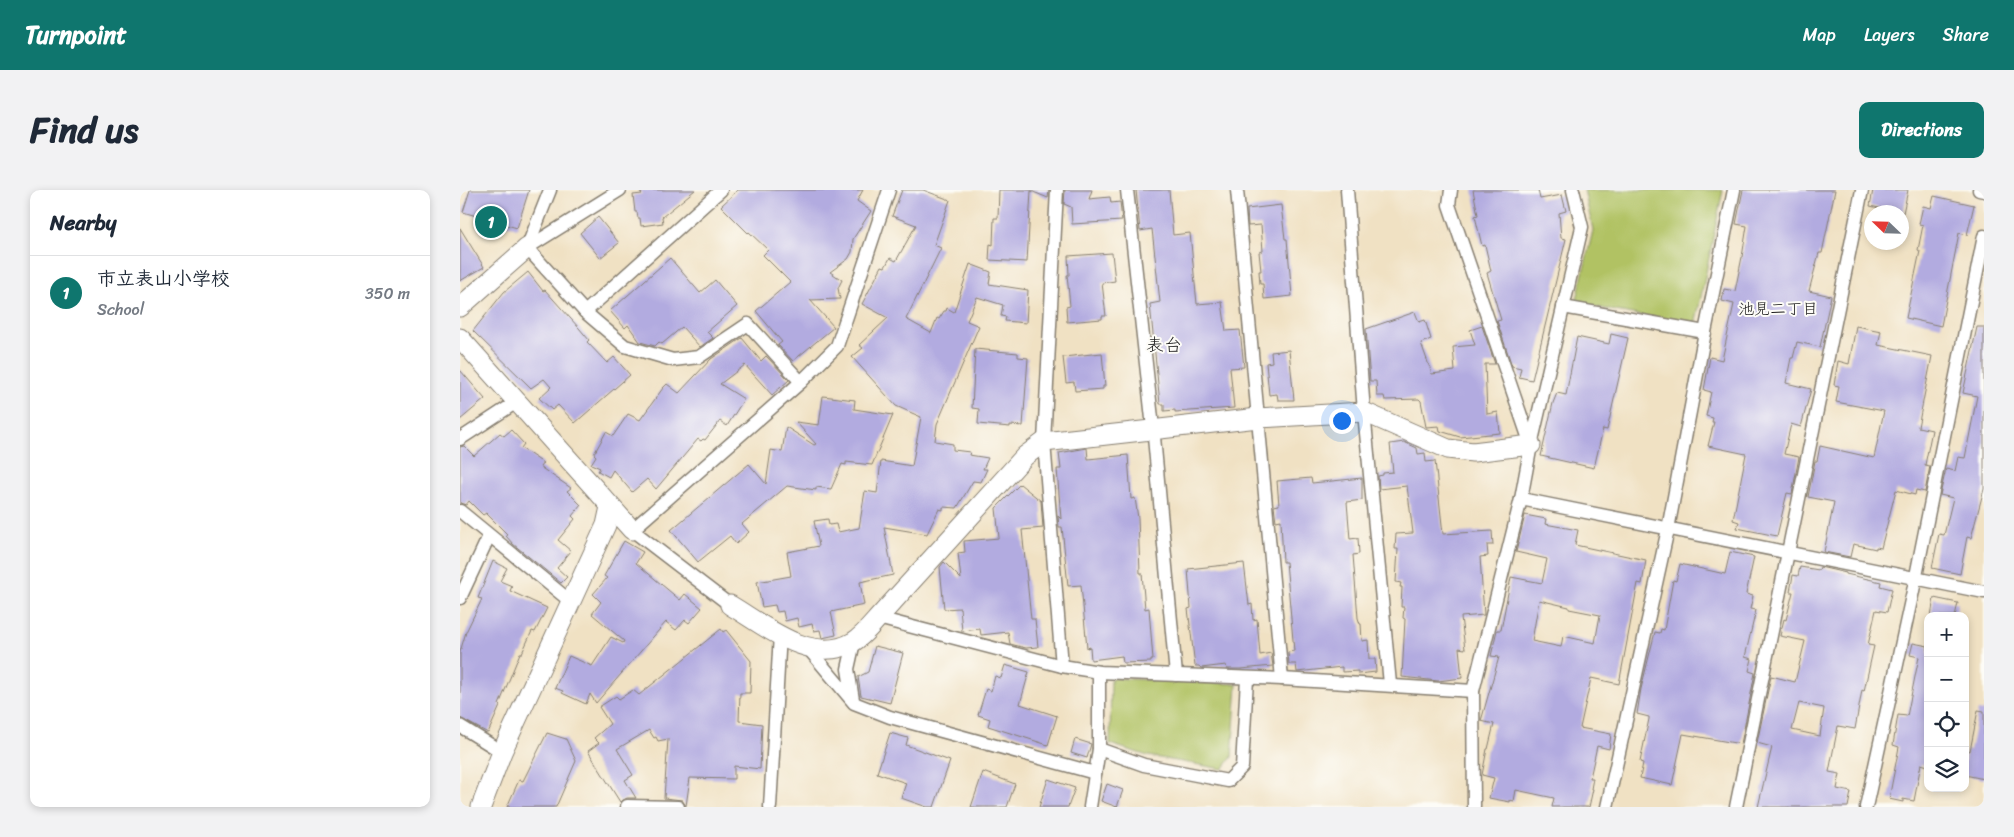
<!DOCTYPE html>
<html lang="en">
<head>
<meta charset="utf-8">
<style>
  body { margin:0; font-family:Sriracha,"Klee One",sans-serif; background:#f2f2f3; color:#1f2937 }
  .controls { position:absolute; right:15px; bottom:15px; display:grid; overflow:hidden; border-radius:10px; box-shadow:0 2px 8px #0003 }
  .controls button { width:45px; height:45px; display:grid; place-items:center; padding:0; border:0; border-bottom:1px solid #e0e1e3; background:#fff; color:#1f2937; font:25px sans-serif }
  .compass { position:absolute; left:1404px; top:15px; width:45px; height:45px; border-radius:50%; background:#fff; box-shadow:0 2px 8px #0003; rotate:293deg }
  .you { position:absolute; left:881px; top:230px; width:18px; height:18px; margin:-12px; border:4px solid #fff; border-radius:50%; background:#1a73e8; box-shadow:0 0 0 8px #1a73e833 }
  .badge { display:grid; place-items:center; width:32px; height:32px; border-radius:50%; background:#0f766e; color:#fff; font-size:16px; font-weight:700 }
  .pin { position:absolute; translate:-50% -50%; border:2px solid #fff; box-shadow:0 1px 5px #0006 }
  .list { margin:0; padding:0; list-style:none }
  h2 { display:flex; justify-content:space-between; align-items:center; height:65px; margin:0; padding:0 20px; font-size:21px }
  h2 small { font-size:16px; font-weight:400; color:#747a83 }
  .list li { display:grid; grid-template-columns:32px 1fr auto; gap:15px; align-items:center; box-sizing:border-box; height:75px; padding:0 20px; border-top:1px solid #e0e1e3 }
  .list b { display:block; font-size:19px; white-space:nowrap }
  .list p { margin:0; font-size:16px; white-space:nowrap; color:#747a83 }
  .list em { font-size:16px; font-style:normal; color:#747a83 }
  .icon { flex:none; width:28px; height:28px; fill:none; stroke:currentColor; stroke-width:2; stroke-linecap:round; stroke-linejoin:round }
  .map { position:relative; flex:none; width:1524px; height:617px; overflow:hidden; border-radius:10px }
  header { display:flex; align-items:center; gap:30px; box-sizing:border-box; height:70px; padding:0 25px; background:#0f766e; color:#fff }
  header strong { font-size:24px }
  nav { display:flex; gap:28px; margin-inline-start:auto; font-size:18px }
  .intro { display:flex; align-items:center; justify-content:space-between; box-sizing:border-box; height:120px; padding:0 30px }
  h1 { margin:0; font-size:35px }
  .button { padding:12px 22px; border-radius:10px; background:#0f766e; color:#fff; font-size:18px; font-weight:700 }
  main { display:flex; gap:30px; padding:0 30px }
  aside { flex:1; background:#fff; border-radius:10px; box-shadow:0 2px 8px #0003 }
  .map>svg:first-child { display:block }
</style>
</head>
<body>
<header>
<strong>Turnpoint</strong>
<nav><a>Map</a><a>Layers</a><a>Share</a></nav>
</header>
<div class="intro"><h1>Find us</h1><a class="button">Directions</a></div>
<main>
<aside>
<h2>Nearby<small></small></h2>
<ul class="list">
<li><span class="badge">1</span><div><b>市立表山小学校</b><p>School</p></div><em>350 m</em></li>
</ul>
</aside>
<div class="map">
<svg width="1524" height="617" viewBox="0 0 1524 617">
  <rect width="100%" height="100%" fill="#fdfcf7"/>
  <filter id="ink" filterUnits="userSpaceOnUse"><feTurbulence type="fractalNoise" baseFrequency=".02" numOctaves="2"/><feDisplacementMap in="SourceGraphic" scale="10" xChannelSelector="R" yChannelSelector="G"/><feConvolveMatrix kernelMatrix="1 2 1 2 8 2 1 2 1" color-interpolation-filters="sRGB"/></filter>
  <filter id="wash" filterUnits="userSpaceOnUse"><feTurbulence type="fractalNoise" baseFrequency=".0096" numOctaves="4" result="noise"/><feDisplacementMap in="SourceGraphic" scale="20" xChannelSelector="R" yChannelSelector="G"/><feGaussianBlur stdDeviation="1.12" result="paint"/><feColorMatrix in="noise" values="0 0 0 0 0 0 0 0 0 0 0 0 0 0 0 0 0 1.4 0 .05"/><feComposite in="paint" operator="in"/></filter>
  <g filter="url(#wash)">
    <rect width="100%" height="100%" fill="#f0e1c3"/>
    <g fill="#b1c264" stroke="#666f40">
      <polygon points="1124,0 1263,0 1236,131 1231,135 1119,114 1117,109 1133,40"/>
      <polygon points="651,488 777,494 772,567 763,579 688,566 650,554"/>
    </g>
    <g id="blocks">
      <g fill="#b2abe0" fill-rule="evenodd">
        <polygon points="10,0 69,0 57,38 3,22"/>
        <polygon points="179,0 235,0 202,27 203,33 181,36 180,28 178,28 177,22 175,22 173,5 182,4"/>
        <polygon points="278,0 403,0 397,11 411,21 393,49 392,62 388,69 370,82 382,90 378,98 380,109 350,110 374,137 333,171 318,155 322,152 296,121 330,92 303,65 308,60 289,42 288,43 261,16"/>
        <polygon points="442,0 463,0 490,10 474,55 481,58 446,129 471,143 477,128 479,129 484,121 486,121 487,118 494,122 510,74 531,82 529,94 568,100 566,133 545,131 546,127 541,126 543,115 517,107 507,131 519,136 477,234 475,251 493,254 493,260 510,262 509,265 528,268 523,279 527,279 521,292 513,291 497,318 483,317 483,320 479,319 467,344 424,337 433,385 400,392 404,415 371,422 376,445 362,448 360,440 354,441 352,434 339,437 337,428 325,431 323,421 317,422 315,415 302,417 297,392 331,386 327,362 359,356 354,331 368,329 369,335 376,334 378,342 399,338 405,301 417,303 421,271 452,276 461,227 436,216 392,167 403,158 399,155 428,128 402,114 422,76 425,77 430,68 436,71 456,35 432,26"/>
        <polygon points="539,0 589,0 588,8 571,1 567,72 529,70 530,54 533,55 534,28 538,28"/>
        <polygon points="605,0 632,0 629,9 650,7 651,13 660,12 662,31 612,34 611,17 604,14"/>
        <polygon points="676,0 709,0 713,45 730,43 737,114 762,112 766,141 780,140 784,177 770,178 774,218 715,222 715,220 704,221 704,214 700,214 690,114 700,112 692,39 680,41"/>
        <polygon points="1013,0 1078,0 1080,9 1102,5 1106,21 1099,23 1101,48 1106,49 1072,190 1059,187 1061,178 1052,176 1037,131 1041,130 1027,83 1031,81 1025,55 1022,56 1015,26 1018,25"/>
        <polygon points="1283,0 1375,0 1362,63 1359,63 1349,101 1371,106 1360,157 1337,152 1333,168 1331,168 1326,193 1351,199 1341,237 1331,234 1324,264 1339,267 1332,304 1327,303 1317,346 1277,338 1279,332 1273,330 1286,264 1248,256 1254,232 1252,232 1253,228 1246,226 1251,202 1244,200 1250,167 1262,170 1274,114 1262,111 1264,99 1275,101 1282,67 1287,36 1276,34"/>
        <polygon points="1413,0 1448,0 1443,23 1410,16"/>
        <polygon points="1474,6 1514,15 1507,45 1499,43 1481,136 1446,128 1460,61 1458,60 1463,35 1459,34 1463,16 1471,18"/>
        <polygon points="821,15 825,49 827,49 832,106 804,109 803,94 800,94 799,81 801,81 799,62 803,61 801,35 788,36 787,19"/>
        <polygon points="138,27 159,53 140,68 120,43"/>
        <polygon points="0,38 24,77 0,91"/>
        <polygon points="652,63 655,91 642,93 646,126 642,126 642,129 607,132 606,117 610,116 607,85 609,85 608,66"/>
        <polygon points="210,68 240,103 255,90 277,116 247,142 253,148 240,157 222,137 202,154 199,152 195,156 180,152 168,135 165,138 150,121"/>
        <polygon points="68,82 83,101 85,100 119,138 129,150 127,152 147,173 154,167 170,185 115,233 98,215 92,220 79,208 91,197 84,189 71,198 13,141 44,102"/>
        <polygon points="955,122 959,132 965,130 971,149 961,153 972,184 995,181 993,157 1015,155 1010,140 1022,136 1035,174 1025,174 1027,224 1038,222 1040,243 1000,247 980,241 979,236 966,237 961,211 959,209 925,210 924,206 917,206 916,191 910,191 906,139"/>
        <polygon points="1396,136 1421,141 1418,155 1472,166 1458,237 1472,240 1465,275 1470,276 1465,302 1456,300 1455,305 1436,300 1421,358 1416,357 1416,359 1393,354 1390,367 1364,362 1374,312 1348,307 1355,271 1357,271 1360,256 1414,268 1424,221 1376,212 1379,196 1374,195 1378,171 1389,174"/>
        <polygon points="1517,137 1524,137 1524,299 1511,348 1507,347 1500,384 1472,378 1479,344 1484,345 1493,308 1480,305 1486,279 1495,281 1498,267 1505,268 1517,206 1503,203"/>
        <polygon points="1151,144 1168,148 1147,240 1143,239 1134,278 1081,266 1093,213 1097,203 1106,205 1117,147 1149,154"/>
        <polygon points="282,148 301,171 306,166 329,190 312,205 285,175 260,194 284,209 267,236 260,231 245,250 243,249 241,251 238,249 196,299 187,289 172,302 153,280 149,287 138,281 140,278 131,274 136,266 134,264 146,242 153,246 168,224 180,230 203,198 207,194 219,203 251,169"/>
        <polygon points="515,159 558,163 558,167 568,168 563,236 550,235 550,237 518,234 519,219 512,218"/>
        <polygon points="829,160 834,210 818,210 817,204 809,205 806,173 812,172 811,162"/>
        <polygon points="642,163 645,196 643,196 643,199 615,201 614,192 606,193 603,167"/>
        <polygon points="0,180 25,209 0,230"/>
        <polygon points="363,206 395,210 394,219 433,225 412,275 386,272 386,275 382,274 371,299 356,297 356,300 327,296 282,334 289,342 276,354 270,346 238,372 211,340 289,274 306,294 311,260 322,262 326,237 354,255 356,254 336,232 359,235"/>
        <polygon points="51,240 64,254 61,258 83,273 80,277 111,298 107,301 121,315 112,326 115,329 98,350 111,361 97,378 107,387 101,393 53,354 46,346 47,344 26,323 23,325 9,311 6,315 0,313 0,257 4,256 14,266 40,243 44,246"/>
        <polygon points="944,252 957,258 958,264 965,263 966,272 975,271 983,344 1032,341 1033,355 1027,355 1028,366 1020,367 1024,425 1001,427 1005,459 999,458 1002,488 978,491 942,487 945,429 943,428 944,417 941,417 942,397 940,397 941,393 936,392 938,359 935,359 936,344 953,343 947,296 919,299 918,286 923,285 923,283 933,282 930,254"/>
        <polygon points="627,258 628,269 668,265 671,309 675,308 678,328 680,383 682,383 685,419 689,418 693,470 691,470 691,472 663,473 662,466 631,470 630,457 627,458 621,395 608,396 602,337 599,337 598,326 601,329 597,279 601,279 599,263"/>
        <polygon points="851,288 852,293 902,288 902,310 887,312 890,349 898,348 899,364 893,365 898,428 900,434 901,434 902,451 908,450 909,469 915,469 916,482 898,484 898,481 882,482 882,477 837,482 836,474 829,474 828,462 834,461 826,372 823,372 821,330 816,331 814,316 819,315 817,291"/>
        <polygon points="560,294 581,311 583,338 562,340 571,429 575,429 578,457 566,458 550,454 548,442 521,445 520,439 502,441 500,418 484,419 480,377 484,372 501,389 498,363 505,362 504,351 539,348 536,318"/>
        <path d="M1065,325L1086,329L1085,334L1118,340L1115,355L1186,370L1182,394L1178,393L1159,494L1131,488L1120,538L1151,544L1149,559L1137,556L1130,588H1133L1131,599H1133L1129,617H1092L1094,608L1056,600L1054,611L1050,610V612L1029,608L1034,588L1022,585L1027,559H1028L1034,534L1021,531L1039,467L1031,466L1037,440H1041L1051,387L1082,393L1087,369L1056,362ZM1079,410L1109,417V419L1140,425L1135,453L1103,446L1101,457L1072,451Z"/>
        <polygon points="164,351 183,362 176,373 220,410 225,404 242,418 229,433 225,430 216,440 206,432 136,513 130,504 126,514 102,503 103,501 95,498 109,466 132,476 151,447 163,453 164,451 132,424 141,412 133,404 147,388 144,386"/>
        <polygon points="1270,362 1294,367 1286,404 1293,406 1290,419 1296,420 1285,467 1292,469 1289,481 1295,483 1281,554 1223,544 1212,595 1180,588 1183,573 1180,572 1189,529 1189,527 1177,524 1181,499 1195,442 1200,443 1201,439 1204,440 1213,390 1216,391 1220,374 1265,384"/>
        <polygon points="33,371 47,378 40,391 52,396 50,401 87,418 75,442 72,441 62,463 60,463 39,515 40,516 28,543 0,528 0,462 6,442 22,409 18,408"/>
        <polygon points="784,373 789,415 792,414 793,430 797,429 800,465 811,463 813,476 781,479 767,479 766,475 741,478 739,476 735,476 728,419 731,418 728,379"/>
        <path d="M1340,377L1359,380L1360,377L1386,383V384L1421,392L1420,396L1432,399L1427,422L1416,420L1408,455L1414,456L1404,501L1402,500L1395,539L1378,536L1369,582L1380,584L1377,599L1391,602L1388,617H1298L1312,557L1297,553L1311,486L1335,492L1345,451L1320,446L1324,429L1326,430L1333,402H1330L1333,385L1338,386ZM1339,513L1364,518L1360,546L1332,540Z"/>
        <polygon points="1474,408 1498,413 1495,426 1471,426"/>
        <polygon points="261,439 263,442 266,440 291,471 290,503 280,503 279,531 302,534 300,579 274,576 274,589 230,588 226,616 222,610 204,608 208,549 198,551 196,547 194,548 189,540 157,559 173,585 165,590 176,608 167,608 160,612 128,561 139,553 134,548 150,534 139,517 156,506 159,509 173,500 179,505"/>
        <polygon points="1453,453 1468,456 1468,576 1461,574 1454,611 1443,609 1443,612 1429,609 1439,557 1433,555 1438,525 1447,526 1459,467 1450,465"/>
        <polygon points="415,456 443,463 430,513 401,506 398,487 408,482"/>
        <polygon points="545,475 569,482 560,514 597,526 588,555 528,536 530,529 518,525 526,499 531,501 535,486 541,488"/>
        <polygon points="1518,520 1524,521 1524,589 1505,585 1505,568 1507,560 1510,561"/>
        <polygon points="87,543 106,549 116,571 96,617 47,617 59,590 63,591"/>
        <polygon points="430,543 448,548 446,555 490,571 474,617 467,617 441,608 446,593 417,583"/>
        <polygon points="615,549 631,554 627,568 611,563"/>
        <polygon points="523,582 555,594 547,617 511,617"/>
        <polygon points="588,589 615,598 608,617 579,617"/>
        <polygon points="647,594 663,600 657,617 641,611"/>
      </g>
    </g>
  </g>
  <g filter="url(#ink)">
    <use href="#blocks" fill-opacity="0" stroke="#867e70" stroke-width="1"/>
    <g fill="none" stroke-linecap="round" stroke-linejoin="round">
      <g stroke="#867e70" stroke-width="15">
        <g id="street">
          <polyline points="597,0 584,252 602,476"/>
          <polyline points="667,0 694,247 716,485"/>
          <polyline points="777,0 822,489"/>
          <polyline points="887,0 904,222 930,494"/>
          <polyline points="991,0 989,15 1071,255"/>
          <polyline points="1519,0 1524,1"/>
          <polyline points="67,58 125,122 165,156 213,170 239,167 288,134 341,192"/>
          <polyline points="67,58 160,0"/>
          <polyline points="67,58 90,0"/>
          <polyline points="1103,117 1245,142"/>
          <polyline points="125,122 261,0"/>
          <polyline points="0,249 58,211"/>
          <polyline points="1061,309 1524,402"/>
          <polyline points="0,321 110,411"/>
          <polyline points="0,408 29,346"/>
          <polyline points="270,415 172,340 341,192 377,156 429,0"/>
          <polyline points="418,428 602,476 639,482 822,489 1013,501"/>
          <polyline points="347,457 394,513 430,527 635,583"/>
          <polyline points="393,510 388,479 394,452"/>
          <polyline points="0,536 42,562"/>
          <polyline points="639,559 684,575 768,591 782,577 787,489"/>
          <polyline points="167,616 218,617"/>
          <polyline points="310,617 320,444"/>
          <polyline points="630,617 639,559 639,482"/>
          <polyline points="1014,617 1013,501 1061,309 1071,255 1122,37 1113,0"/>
          <polyline points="1147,617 1208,339 1245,142 1274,0"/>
          <polyline points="1276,617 1402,0"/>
          <polyline points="1406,617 1453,401 1524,46"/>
        </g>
      </g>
      <g stroke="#867e70" stroke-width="21">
        <g id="secondary">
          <polyline points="0,117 67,58"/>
          <polyline points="0,148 172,340"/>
          <path d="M270,415C304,435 352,476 393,452C402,447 411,436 418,428L565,266L584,252L798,228L904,222L988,259L1013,262L1071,255"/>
          <polyline points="21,617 42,562 146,335 150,317"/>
        </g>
      </g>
      <use href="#street" stroke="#fff" stroke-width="12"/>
      <use href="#secondary" stroke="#fff" stroke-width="19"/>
    </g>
  </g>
  <g text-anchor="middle" stroke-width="4" stroke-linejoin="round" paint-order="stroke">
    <g font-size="16" fill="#1c1c1c" stroke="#fdfcf7">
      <text x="1318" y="124">池見二丁目</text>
    </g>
    <g font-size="18" fill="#1c1c1c" stroke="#fdfcf7">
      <text x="704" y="161">表台</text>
    </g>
  </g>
</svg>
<div class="controls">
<button>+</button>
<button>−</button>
<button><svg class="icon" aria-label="locate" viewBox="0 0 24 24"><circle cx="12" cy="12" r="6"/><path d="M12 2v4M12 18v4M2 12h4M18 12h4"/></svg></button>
<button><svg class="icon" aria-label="layers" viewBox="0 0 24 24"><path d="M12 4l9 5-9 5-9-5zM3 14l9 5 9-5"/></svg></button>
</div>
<svg class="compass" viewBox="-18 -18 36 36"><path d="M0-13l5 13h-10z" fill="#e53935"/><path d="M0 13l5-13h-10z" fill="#747a83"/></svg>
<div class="you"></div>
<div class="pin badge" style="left:31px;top:32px">1</div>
</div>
</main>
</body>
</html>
